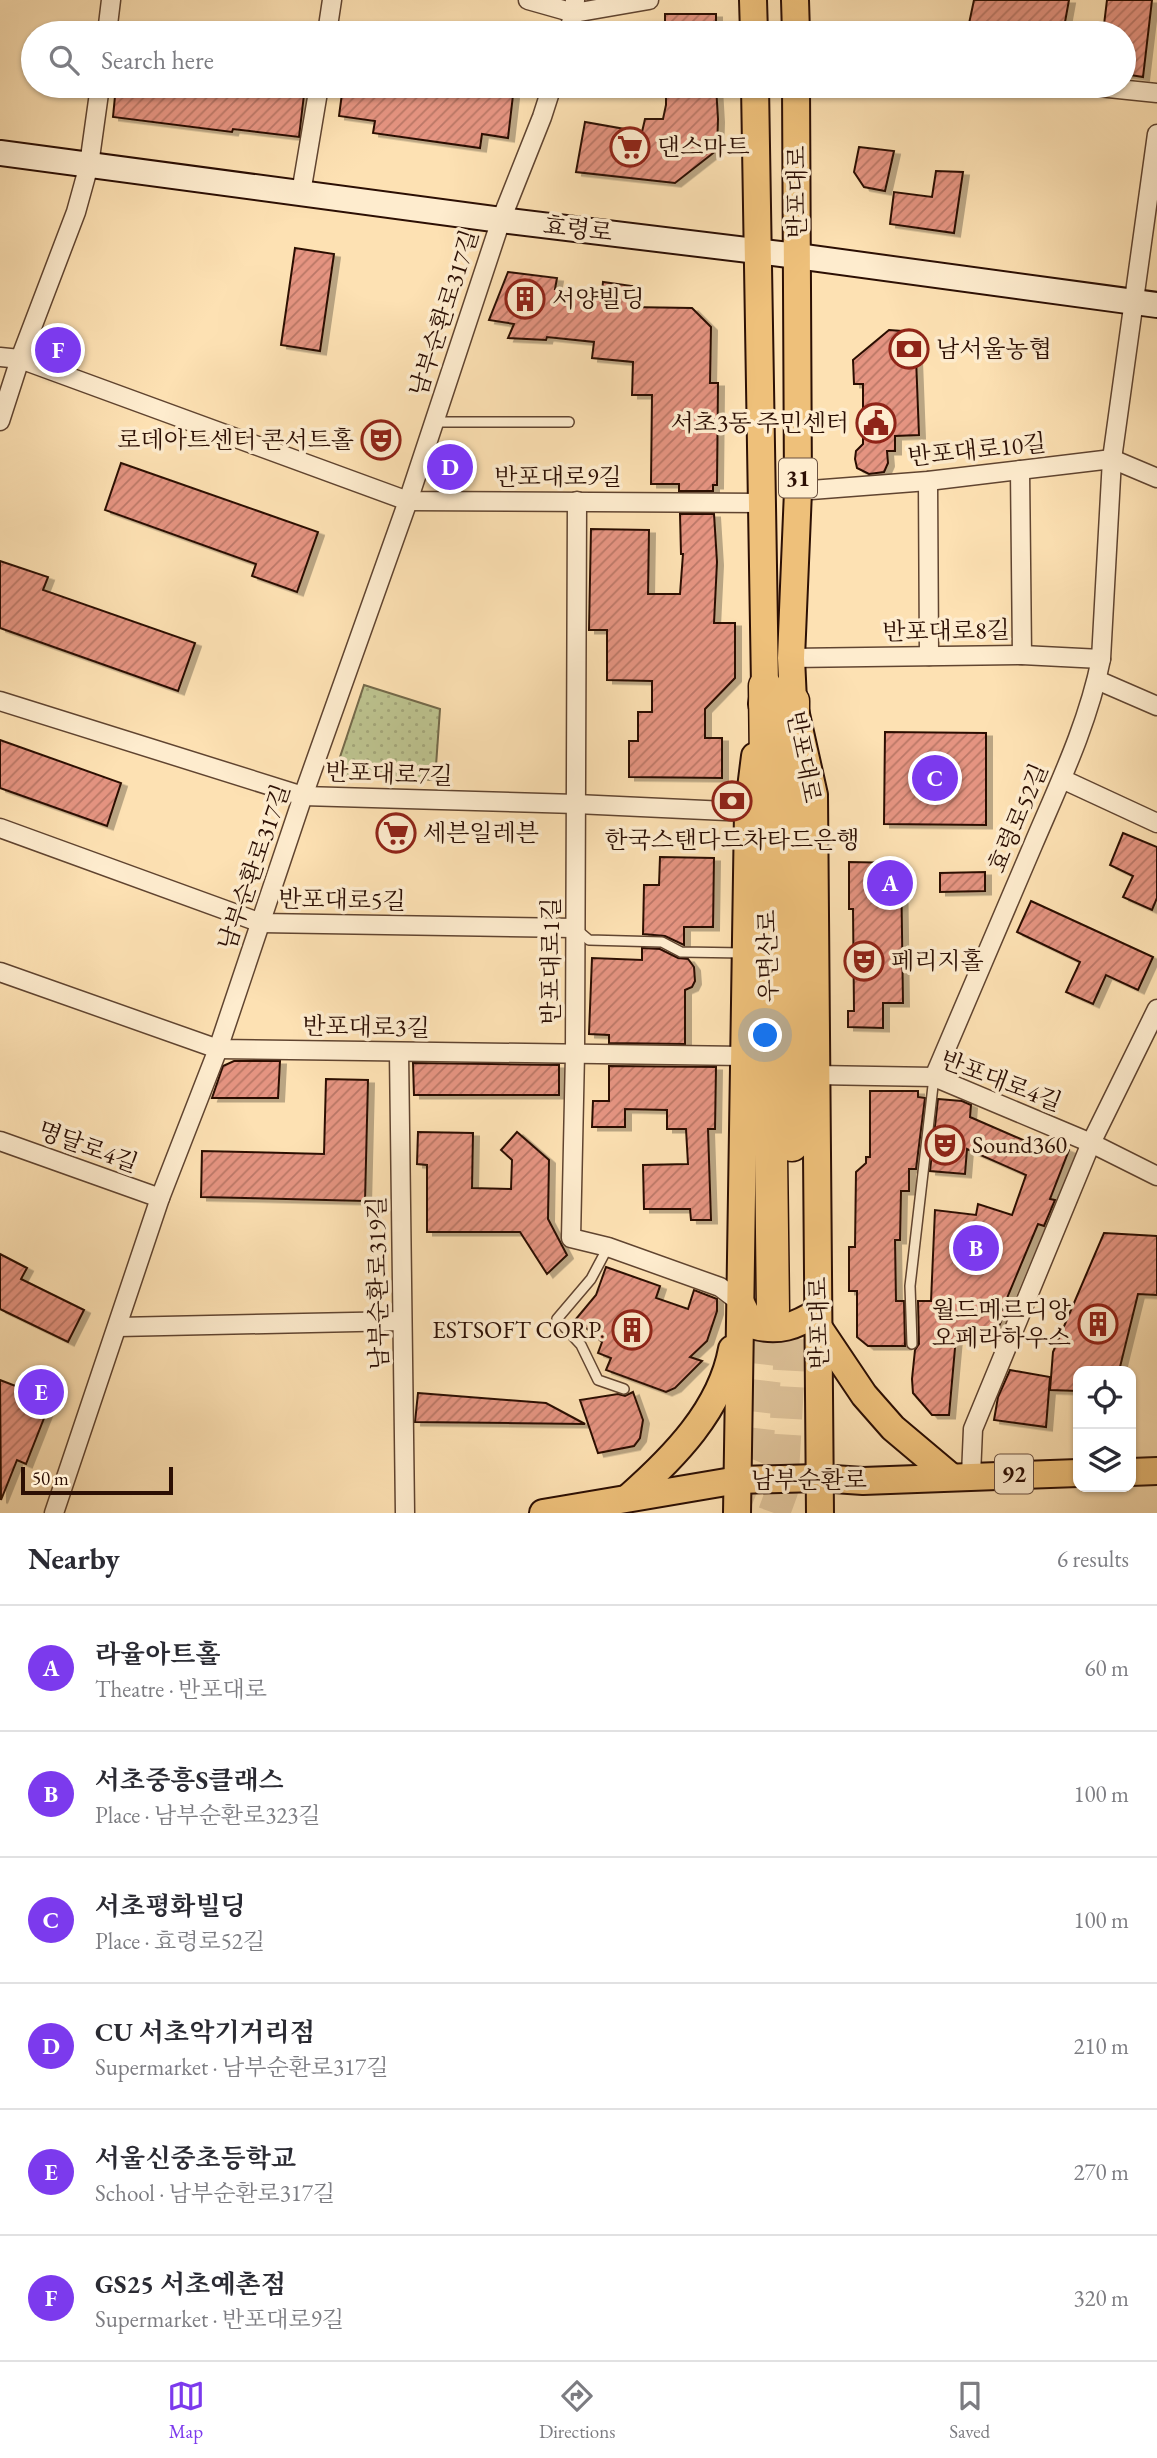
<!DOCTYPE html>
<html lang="en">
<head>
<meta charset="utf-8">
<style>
  body { margin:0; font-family:"EB Garamond","Noto Serif KR",serif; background:#f7f7f7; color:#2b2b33 }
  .controls { position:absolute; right:21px; bottom:21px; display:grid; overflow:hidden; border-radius:14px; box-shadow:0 2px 5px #0004 }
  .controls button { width:63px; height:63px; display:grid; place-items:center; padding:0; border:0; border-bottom:2px solid #e1e1e2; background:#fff; color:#2b2b33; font:35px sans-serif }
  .scale { position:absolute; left:21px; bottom:18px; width:152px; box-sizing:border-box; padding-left:7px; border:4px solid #2c0f04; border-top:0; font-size:19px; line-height:24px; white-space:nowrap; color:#2c0f04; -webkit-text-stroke:5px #feecce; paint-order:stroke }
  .you { position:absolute; left:766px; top:1036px; width:24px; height:24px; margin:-18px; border:5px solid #fff; border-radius:50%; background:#1a73e8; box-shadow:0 0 0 10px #1a73e833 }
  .badge { display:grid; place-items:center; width:46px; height:46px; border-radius:50%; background:#7c3aed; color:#fff; font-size:23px; font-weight:700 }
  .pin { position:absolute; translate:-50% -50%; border:4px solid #fff; box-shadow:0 2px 7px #0006 }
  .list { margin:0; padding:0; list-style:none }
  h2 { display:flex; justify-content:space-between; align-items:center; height:91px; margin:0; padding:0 28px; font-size:30px }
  h2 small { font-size:23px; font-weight:400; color:#7c7c81 }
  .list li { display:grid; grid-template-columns:46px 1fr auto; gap:21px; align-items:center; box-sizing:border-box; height:126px; padding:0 28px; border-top:2px solid #e1e1e2 }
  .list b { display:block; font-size:26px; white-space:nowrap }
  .list p { margin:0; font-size:23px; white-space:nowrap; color:#7c7c81 }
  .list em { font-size:23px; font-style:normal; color:#7c7c81 }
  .icon { flex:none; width:38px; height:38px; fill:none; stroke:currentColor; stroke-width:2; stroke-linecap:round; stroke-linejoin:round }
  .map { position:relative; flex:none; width:1157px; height:1513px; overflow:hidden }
  .search { position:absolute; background:#fff; box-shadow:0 2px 5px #0004; left:21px; right:21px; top:21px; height:77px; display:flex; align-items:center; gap:18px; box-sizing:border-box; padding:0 24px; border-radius:38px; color:#7c7c81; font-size:26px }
  .sheet { height:847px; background:#fff }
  nav { display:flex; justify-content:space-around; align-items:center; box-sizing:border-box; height:98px; border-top:2px solid #e1e1e2; background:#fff; font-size:19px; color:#7c7c81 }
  nav a { display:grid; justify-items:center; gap:4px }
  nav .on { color:#7c3aed }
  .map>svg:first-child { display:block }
</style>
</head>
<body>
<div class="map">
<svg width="1157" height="1513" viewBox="0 0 1157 1513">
  <defs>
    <pattern id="park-dots" width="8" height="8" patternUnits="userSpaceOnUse" patternTransform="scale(1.75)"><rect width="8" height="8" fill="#bdc38f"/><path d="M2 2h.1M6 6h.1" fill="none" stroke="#a3a67a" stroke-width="1.8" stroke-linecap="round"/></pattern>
    <pattern id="building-hatch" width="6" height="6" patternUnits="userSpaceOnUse" patternTransform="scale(1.75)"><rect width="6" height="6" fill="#e59481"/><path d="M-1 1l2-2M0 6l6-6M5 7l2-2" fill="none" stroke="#ba7767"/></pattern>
    <filter id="shadow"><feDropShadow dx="6" dy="3.5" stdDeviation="0" flood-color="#0004"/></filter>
  </defs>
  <rect width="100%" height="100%" fill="#fde1b3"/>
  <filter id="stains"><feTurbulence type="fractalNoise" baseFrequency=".00286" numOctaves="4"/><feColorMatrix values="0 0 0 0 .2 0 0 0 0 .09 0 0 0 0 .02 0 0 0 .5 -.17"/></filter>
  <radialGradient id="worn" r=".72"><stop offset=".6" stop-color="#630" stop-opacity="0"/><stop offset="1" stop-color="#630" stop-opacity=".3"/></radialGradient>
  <polygon fill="url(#park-dots)" stroke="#74694a" stroke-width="2" points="364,685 440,709 435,780 334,775"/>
  <g fill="url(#building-hatch)" stroke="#2c0f04" stroke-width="2" filter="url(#shadow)">
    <polygon points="974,0 1069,0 1063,33 967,33"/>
    <polygon points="1107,0 1152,0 1143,77 1124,74 1124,33 1103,33"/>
    <rect x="665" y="14" width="51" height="19"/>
    <polygon points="116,86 305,86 299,137 233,129 232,132 113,117"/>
    <polygon points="343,86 444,86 513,95 508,138 482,134 480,148 373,133 375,121 339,116"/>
    <polygon points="666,86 716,86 718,119 717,150 675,183 576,172 585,122 642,132 645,119 663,119 666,105"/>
    <polygon points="859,147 894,151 885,191 864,187 854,172"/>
    <polygon points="936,171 963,172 954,233 890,224 894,192 932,197"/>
    <polygon points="295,248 334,254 320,351 281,345"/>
    <polygon points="508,272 557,278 555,289 602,292 603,282 632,286 629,307 692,308 711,327 710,383 718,383 717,485 713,485 713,491 679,491 679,484 651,484 652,395 632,395 633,362 592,358 594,342 547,337 546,340 508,338 514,324 489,320"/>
    <polygon points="889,330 915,332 919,435 895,436 895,451 887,451 888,463 884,472 869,474 857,468 855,459 856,451 863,444 863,384 854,384 853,360"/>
    <polygon points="121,463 318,532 297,592 252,576 256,564 105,510"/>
    <polygon points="680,514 714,514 717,562 714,623 735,623 735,678 705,709 705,738 722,738 722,778 629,777 629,741 638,741 638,712 652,712 652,681 607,680 607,630 589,630 591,529 649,530 648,594 680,594 683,554 681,554"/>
    <polygon points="0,561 48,577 43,590 195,643 178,691 0,628"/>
    <polygon points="885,732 986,733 986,825 884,824"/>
    <polygon points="0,740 121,783 107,826 0,788"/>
    <polygon points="1123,833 1157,847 1157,898 1152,910 1123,897 1133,876 1110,865"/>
    <polygon points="660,857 714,858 713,927 684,927 684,945 665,936 643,934 644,885 659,885"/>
    <polygon points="849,862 901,863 903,1003 883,1003 883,1028 848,1027 848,1011 854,1011 853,909 849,909"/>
    <polygon points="985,872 985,891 940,892 940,873"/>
    <polygon points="1031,901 1153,957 1138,990 1106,975 1093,1004 1066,992 1080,962 1017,932"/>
    <polygon points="642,948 660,949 678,958 688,959 694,967 695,981 692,987 685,990 685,1044 609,1043 609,1035 589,1034 592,958 642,960"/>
    <polygon points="234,1061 280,1061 278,1098 212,1098 223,1066"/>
    <polygon points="413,1063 559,1065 559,1095 414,1095"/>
    <polygon points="609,1066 716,1067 715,1129 708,1129 711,1220 691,1220 690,1209 644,1209 643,1165 688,1164 686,1129 667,1129 667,1110 625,1109 625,1127 592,1127 593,1101 609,1101"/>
    <polygon points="326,1079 368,1080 365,1201 201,1197 202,1151 324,1154"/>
    <polygon points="870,1091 918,1091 918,1097 925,1098 916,1169 909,1169 909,1191 901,1191 900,1240 895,1240 896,1301 904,1301 905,1346 868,1346 857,1337 857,1291 849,1291 849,1247 855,1247 856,1172 866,1163 866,1157 870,1157"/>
    <polygon points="938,1099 962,1101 971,1105 970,1117 1039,1147 1042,1139 1069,1150 1050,1199 1055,1200 1044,1226 1038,1224 1002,1310 1006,1310 993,1340 956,1337 949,1415 932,1415 913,1393 912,1379 915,1350 919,1344 918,1301 931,1301 935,1210 976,1215 978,1204 1012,1215 1026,1175 967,1149 965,1174 930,1171"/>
    <polygon points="418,1132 473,1133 472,1188 511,1189 512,1160 501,1150 517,1132 549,1160 548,1219 567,1255 547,1274 520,1232 427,1232 427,1165 417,1164"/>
    <polygon points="1104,1233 1157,1236 1157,1295 1138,1294 1119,1371 1078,1371 1078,1391 1050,1390 1053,1352"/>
    <polygon points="0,1254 27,1268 21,1279 84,1310 68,1342 0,1309"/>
    <polygon points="606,1267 660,1286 656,1298 688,1309 694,1290 717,1299 717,1311 707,1341 690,1357 702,1361 675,1388 666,1392 606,1370 611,1358 598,1353 602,1342 576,1319 596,1295"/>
    <polygon points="1010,1370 1050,1377 1046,1427 994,1420 998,1397"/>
    <polygon points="0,1380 39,1395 36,1403 48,1408 26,1464 17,1460 1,1500"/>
    <polygon points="633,1392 643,1420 640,1438 634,1446 598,1453 580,1400 618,1394 625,1396"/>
    <polygon points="418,1393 546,1403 585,1424 415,1422"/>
  </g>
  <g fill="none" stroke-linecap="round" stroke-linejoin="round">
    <g stroke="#dec299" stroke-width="32" stroke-dasharray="32 16" stroke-linecap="butt">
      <polyline points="735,1504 756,1453 773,1310"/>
      <polyline points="774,1513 782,1491 792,1313"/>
    </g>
    <g stroke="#604430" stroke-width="12">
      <g id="lane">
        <polyline points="434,422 569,422"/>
        <polyline points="576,929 589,940 662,942 681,952 744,953"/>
        <polyline points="608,1247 591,1279 557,1319 581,1345 598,1380 624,1389"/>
        <polyline points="912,1344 910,1286 934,1077"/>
      </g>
    </g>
    <g stroke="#604430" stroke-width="21">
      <g id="street">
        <polyline points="528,0 574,13 649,0"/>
        <polyline points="107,33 111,0"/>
        <polyline points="327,33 332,0"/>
        <polyline points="568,33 574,13 575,0"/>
        <polyline points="1089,86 1157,93"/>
        <polyline points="301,193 319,86"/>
        <polyline points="0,357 20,359 408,501 763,503"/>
        <polyline points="0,421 20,359 76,212 89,165 100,86"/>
        <polyline points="1020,470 1022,655"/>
        <polyline points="928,481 929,656"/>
        <polyline points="798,491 928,481 1112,459 1157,478"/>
        <polyline points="577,501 575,1053 571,1238 608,1247 720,1287 741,1303"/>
        <polyline points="791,658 1022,655 1101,659"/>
        <polyline points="1097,680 1157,706"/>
        <polyline points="0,701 303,796 576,804 748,812"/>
        <polyline points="1062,779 1157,823"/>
        <polyline points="0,828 261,923 575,928"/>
        <polyline points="0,972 218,1049 744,1056"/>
        <polyline points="399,1052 405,1513"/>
        <polyline points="816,1075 934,1077 1091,1143 1157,1176"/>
        <path d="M934,1077C967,1000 1000,922 1033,845C1059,784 1088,724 1101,659L1112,459L1157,134"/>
        <polyline points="0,1141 160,1198"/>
        <polyline points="118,1327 402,1321"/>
        <polyline points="971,1475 973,1429 1091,1143 1157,1009"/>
        <polyline points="54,1513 160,1198 218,1049 303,796 408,501 501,220 542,117 552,86"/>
      </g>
    </g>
    <g stroke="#2c0f04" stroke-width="28">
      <polyline id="secondary" points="0,153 501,220 797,256 1157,305"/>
    </g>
    <g stroke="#2c0f04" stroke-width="30">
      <g id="primary">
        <polyline points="753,0 754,33"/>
        <polyline points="795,0 796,33"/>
        <polyline points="755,86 765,686 762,704"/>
        <polyline points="796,86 798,491 791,658 793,701 814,795 820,1513"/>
        <path d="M741,1303L752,1325C778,1333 796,1326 818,1312"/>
        <polyline points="819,1328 864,1395 893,1428 950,1476"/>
        <polyline points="1131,1472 1157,1471"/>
        <path d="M629,1497C673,1458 721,1410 732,1349"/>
        <polyline points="543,1513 738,1480 819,1478 863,1481 1078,1473"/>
        <polyline points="737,1513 748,812 755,756"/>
      </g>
    </g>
    <g stroke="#2c0f04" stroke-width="35">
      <g id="highway">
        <polyline points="765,686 773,1310"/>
        <polyline points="792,1145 793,701"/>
      </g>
    </g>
    <use href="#lane" stroke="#feecce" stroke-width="9"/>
    <use href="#street" stroke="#feecce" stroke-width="18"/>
    <use href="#secondary" stroke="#feecce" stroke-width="24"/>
    <use href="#primary" stroke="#eec07a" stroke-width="26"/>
    <use href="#highway" stroke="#eec07a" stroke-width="32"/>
  </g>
  <defs>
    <g id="supermarket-ring" transform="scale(2.0125)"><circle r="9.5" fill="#feecce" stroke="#8f2418" stroke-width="1.5"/><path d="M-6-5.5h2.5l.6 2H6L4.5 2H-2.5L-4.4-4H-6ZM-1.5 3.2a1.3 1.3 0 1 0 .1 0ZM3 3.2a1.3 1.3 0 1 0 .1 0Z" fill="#8f2418"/></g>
    <g id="building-ring" transform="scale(2.0125)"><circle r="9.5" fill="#feecce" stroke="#8f2418" stroke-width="1.5"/><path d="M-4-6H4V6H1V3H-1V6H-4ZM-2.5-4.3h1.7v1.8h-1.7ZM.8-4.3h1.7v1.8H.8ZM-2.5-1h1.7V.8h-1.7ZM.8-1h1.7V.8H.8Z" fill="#8f2418"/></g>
    <g id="bank-ring" transform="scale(2.0125)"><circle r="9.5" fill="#feecce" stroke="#8f2418" stroke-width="1.5"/><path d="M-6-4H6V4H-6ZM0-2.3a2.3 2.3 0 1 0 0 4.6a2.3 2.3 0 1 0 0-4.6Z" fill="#8f2418"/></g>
    <g id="civic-ring" transform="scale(2.0125)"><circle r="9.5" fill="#feecce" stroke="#8f2418" stroke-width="1.5"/><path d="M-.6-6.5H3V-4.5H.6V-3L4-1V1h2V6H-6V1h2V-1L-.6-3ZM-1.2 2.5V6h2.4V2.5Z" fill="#8f2418"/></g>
    <g id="theatre-ring" transform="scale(2.0125)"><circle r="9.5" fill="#feecce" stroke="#8f2418" stroke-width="1.5"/><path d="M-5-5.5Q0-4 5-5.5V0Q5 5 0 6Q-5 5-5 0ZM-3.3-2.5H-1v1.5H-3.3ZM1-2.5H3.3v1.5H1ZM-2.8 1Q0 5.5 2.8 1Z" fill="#8f2418"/></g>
  </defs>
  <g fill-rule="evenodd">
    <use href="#supermarket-ring" x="630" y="147"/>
    <use href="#building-ring" x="525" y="299"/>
    <use href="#bank-ring" x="909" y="349"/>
    <use href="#civic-ring" x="876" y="423"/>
    <use href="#theatre-ring" x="381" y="440"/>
    <use href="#bank-ring" x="732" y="801"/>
    <use href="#supermarket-ring" x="396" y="833"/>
    <use href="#theatre-ring" x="864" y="961"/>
    <use href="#theatre-ring" x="945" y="1145"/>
    <use href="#building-ring" x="1098" y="1324"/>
    <use href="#building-ring" x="632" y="1330"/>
  </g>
  <g text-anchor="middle" stroke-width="7" stroke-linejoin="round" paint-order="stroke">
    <g fill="#feecce" stroke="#6b5141" stroke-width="2">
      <rect x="779" y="458.5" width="38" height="39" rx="5"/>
      <rect x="995" y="1454.5" width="38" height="39" rx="5"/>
    </g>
    <g font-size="23" font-weight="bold" fill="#2c0f04">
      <text x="798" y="486">31</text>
      <text x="1014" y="1482">92</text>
    </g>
    <g font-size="24" fill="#2c0f04" stroke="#feecce" text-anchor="start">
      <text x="657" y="155">댄스마트</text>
      <text x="552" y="307">서양빌딩</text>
      <text x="936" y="357">남서울농협</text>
      <text x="849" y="431" text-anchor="end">서초3동 주민센터</text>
      <text x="354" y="448" text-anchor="end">로데아트센터 콘서트홀</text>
      <text x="423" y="841">세븐일레븐</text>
      <text x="732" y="848" text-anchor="middle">한국스탠다드차타드은행</text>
      <text x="891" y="969">페리지홀</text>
      <text x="972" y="1153">Sound360</text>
      <text x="1071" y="1318" text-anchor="end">월드메르디앙<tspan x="1071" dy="28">오페라하우스</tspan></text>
      <text x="605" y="1338" text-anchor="end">ESTSOFT CORP.</text>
    </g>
    <g font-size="24" fill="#2c0f04" stroke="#feecce">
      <text transform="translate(797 192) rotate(-90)" y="8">반포대로</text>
      <text transform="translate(578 229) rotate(7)" y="8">효령로</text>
      <text transform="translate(444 313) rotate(-72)" y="8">남부순환로317길</text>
      <text transform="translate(977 450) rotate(-6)" y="8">반포대로10길</text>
      <text x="558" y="485">반포대로9길</text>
      <text transform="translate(946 631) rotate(-1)" y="8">반포대로8길</text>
      <text transform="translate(804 757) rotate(79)" y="8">반포대로</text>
      <text transform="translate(389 774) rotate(2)" y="8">반포대로7길</text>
      <text transform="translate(1018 818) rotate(-67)" y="8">효령로52길</text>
      <text transform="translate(254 867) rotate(-71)" y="8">남부순환로317길</text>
      <text transform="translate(342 900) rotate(1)" y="8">반포대로5길</text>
      <text transform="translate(768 956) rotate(-91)" y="8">우면산로</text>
      <text transform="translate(551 961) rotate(-90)" y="8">반포대로1길</text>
      <text transform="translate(366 1027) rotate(1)" y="8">반포대로3길</text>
      <text transform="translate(1001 1081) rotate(21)" y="8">반포대로4길</text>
      <text transform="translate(88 1147) rotate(20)" y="8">명달로4길</text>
      <text transform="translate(378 1283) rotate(-91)" y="8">남부순환로319길</text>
      <text transform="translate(819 1323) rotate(-91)" y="8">반포대로</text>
      <text x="809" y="1488">남부순환로</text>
    </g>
  </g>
  <rect width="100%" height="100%" filter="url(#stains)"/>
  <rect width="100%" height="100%" fill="url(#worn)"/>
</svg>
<div class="controls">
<button><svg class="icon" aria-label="locate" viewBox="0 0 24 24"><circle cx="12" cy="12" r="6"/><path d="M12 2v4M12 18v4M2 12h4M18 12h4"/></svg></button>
<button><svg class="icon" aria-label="layers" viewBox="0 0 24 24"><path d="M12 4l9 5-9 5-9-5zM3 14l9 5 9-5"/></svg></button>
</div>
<div class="scale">50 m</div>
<div class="you"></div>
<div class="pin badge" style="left:890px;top:883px">A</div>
<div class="pin badge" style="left:976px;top:1248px">B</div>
<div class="pin badge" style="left:935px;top:778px">C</div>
<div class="pin badge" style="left:450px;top:467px">D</div>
<div class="pin badge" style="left:41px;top:1392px">E</div>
<div class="pin badge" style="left:58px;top:350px">F</div>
<div class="search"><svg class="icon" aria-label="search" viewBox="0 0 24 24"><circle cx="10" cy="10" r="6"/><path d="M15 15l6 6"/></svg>Search here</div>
</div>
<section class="sheet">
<h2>Nearby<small>6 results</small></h2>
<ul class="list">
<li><span class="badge">A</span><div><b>라율아트홀</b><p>Theatre · 반포대로</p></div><em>60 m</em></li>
<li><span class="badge">B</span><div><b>서초중흥S클래스</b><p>Place · 남부순환로323길</p></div><em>100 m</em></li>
<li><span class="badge">C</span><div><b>서초평화빌딩</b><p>Place · 효령로52길</p></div><em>100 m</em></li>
<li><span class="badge">D</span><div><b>CU 서초악기거리점</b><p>Supermarket · 남부순환로317길</p></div><em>210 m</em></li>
<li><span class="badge">E</span><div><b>서울신중초등학교</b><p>School · 남부순환로317길</p></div><em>270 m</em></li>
<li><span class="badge">F</span><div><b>GS25 서초예촌점</b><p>Supermarket · 반포대로9길</p></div><em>320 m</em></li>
</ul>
</section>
<nav>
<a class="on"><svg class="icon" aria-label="map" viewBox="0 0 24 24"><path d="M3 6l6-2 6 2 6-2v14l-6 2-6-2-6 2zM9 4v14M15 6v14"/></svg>Map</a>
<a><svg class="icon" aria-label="directions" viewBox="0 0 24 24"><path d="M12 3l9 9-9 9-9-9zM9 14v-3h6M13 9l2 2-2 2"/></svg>Directions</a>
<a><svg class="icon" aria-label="saved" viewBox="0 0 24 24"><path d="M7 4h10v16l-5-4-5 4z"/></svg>Saved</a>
</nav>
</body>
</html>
